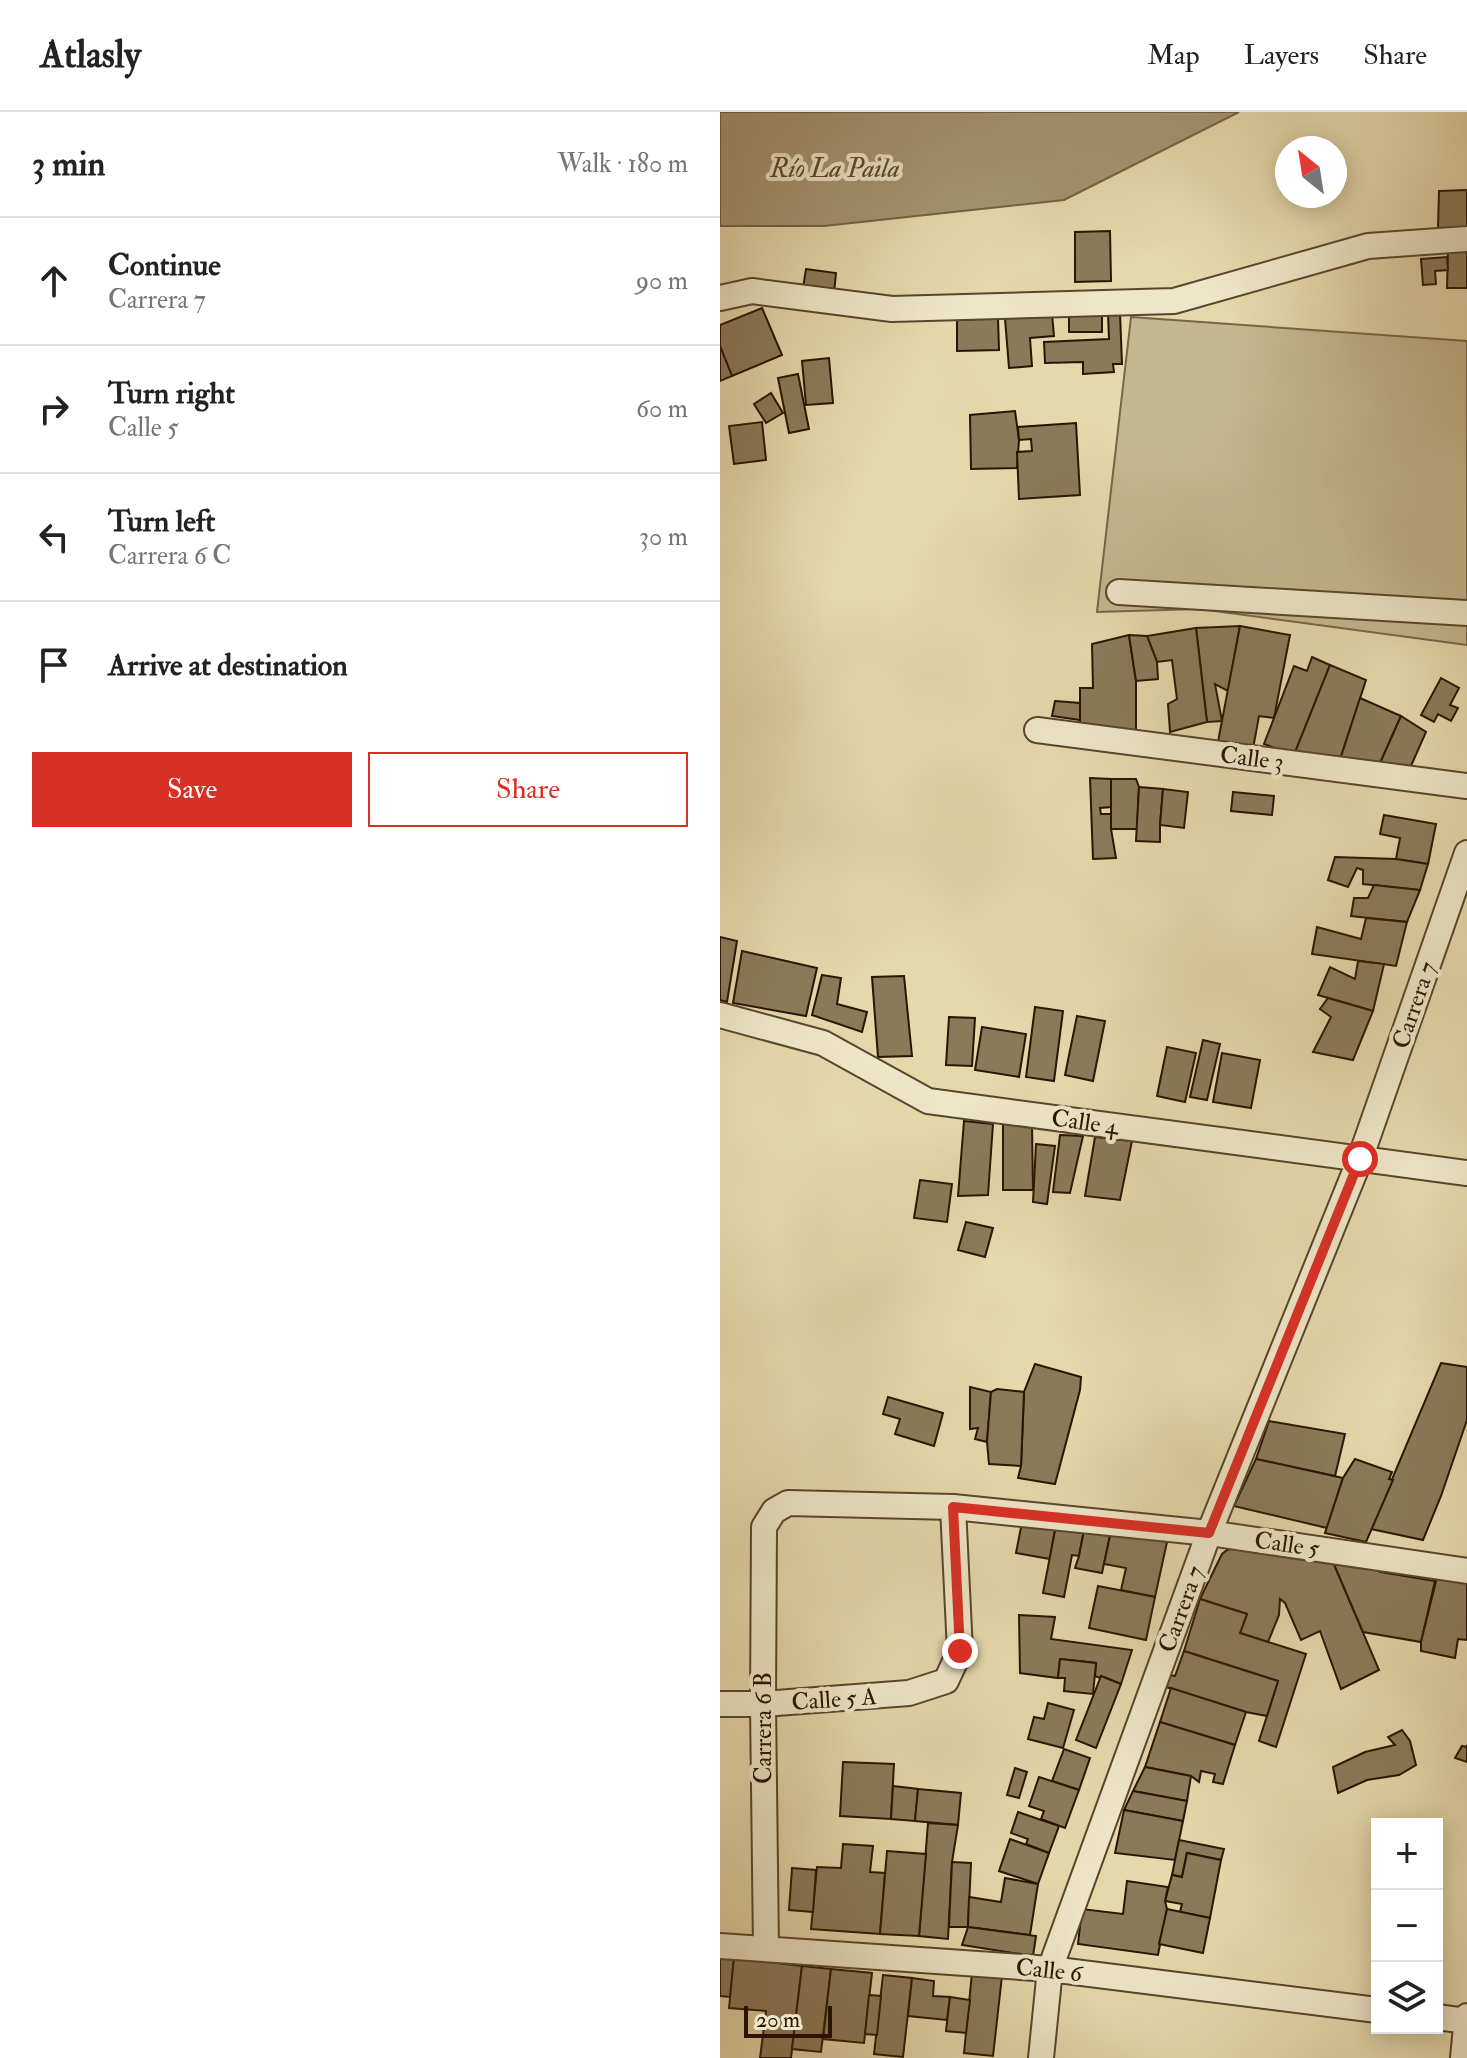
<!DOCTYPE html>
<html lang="en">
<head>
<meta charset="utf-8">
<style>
  body { margin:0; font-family:"IM FELL Double Pica",serif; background:#f2f2f2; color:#222 }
  .controls { position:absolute; right:24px; bottom:24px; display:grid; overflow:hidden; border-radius:0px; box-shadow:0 4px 20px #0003 }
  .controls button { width:72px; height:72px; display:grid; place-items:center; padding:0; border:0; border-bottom:2px solid #e0e0e0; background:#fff; color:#222; font:40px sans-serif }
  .compass { position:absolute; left:555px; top:24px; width:72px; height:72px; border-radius:50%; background:#fff; box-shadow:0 4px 20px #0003; rotate:330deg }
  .scale { position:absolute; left:24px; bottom:20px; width:88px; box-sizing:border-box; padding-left:8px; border:4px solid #2a1402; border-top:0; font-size:22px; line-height:28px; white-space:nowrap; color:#2a1402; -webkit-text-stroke:6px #eee6c8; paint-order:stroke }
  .stop { position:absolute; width:24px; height:24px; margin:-18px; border:6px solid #d93025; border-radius:50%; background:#fff }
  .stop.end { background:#d93025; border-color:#fff; box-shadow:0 2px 8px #0008 }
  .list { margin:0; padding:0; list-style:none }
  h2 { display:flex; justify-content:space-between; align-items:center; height:104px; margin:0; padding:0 32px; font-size:34px }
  h2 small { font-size:26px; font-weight:400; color:#767676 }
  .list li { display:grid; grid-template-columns:52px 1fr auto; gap:24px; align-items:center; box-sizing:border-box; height:128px; padding:0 32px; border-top:2px solid #e0e0e0 }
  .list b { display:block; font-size:30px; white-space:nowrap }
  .list p { margin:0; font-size:26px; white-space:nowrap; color:#767676 }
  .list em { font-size:26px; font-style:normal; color:#767676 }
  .actions { display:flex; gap:16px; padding:24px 32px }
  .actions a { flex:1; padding:18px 0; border:2px solid #d93025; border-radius:0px; text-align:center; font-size:28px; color:#d93025 }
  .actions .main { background:#d93025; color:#fff }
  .icon { flex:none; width:44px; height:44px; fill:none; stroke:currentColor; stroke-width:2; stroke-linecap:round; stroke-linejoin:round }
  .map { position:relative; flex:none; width:747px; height:1946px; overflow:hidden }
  header { display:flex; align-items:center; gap:48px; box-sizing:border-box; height:112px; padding:0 40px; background:#fff; border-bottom:2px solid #e0e0e0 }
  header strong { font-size:38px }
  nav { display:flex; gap:44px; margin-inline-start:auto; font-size:28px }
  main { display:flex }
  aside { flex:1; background:#fff }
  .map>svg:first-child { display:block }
</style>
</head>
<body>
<header>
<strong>Atlasly</strong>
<nav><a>Map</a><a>Layers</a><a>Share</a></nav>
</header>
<main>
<aside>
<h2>3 min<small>Walk · 180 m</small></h2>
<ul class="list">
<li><svg class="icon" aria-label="ahead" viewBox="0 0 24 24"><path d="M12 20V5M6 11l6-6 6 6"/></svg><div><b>Continue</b><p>Carrera 7</p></div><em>90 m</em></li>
<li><svg class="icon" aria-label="right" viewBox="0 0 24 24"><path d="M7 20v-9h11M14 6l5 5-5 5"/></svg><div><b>Turn right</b><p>Calle 5</p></div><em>60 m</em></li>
<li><svg class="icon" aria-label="left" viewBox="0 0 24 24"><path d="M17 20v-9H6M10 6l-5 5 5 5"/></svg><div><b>Turn left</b><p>Carrera 6 C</p></div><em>30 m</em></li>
<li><svg class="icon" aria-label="arrive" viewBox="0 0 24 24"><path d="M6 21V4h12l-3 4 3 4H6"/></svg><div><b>Arrive at destination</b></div></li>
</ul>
<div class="actions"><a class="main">Save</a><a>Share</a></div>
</aside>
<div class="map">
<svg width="747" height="1946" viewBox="0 0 747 1946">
  <rect width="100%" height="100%" fill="#e5d8ab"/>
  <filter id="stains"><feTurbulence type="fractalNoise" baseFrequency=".0025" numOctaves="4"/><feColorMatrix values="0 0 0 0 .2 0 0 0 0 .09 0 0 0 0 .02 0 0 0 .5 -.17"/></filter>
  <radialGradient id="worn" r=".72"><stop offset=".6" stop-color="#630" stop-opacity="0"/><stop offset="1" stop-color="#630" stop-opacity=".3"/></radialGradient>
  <polygon fill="#c5b78e" stroke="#786648" stroke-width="2" points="411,205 747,229 747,533 480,497 377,500"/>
  <polygon fill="#a59572" stroke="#746145" stroke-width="2" points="0,0 519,0 344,88 104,114 0,114"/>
  <g fill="#8b7a5a" stroke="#2a1402" stroke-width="2">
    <polygon points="747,78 747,117 718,116 719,79"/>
    <polygon points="390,119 391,169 355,170 355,120"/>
    <polygon points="728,138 747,139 747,176 727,176"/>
    <polygon points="727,145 728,158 715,159 716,172 703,173 701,147"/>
    <polygon points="86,157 116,161 114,181 83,176"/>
    <polygon points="331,191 334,224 310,226 312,254 289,256 284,194"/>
    <polygon points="382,191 382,220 349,220 349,192"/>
    <polygon points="42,196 62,243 12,264 0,234 0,213"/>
    <polygon points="400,201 402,252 393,252 394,260 363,262 363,250 325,251 324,230 389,227 388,202"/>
    <polygon points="278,206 279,238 237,239 237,208"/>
    <polygon points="0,234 12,264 0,269"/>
    <polygon points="109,246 113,291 86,293 82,249"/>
    <polygon points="78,262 89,317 69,321 58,266"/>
    <polygon points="51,281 63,301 46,311 34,292"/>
    <polygon points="295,299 299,328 297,356 251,357 250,303"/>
    <polygon points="42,310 46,348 14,352 9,314"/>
    <polygon points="356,311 360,383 299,387 297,340 312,339 311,327 299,328 298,315"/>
    <polygon points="520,514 508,579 495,572 502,609 487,610 476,516"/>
    <polygon points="520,514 570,523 554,606 539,604 532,642 497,635"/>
    <polygon points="476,516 487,610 450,620 448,592 457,587 452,548 437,550 427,524"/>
    <polygon points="409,523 416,569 416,625 360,620 360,576 373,576 372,532"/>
    <polygon points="409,523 427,524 437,550 438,567 416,569"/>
    <polygon points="592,545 610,553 574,643 544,632 574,554 587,559"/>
    <polygon points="610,553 646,568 617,657 574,643"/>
    <polygon points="721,566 739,576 730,593 738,596 731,609 718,602 714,610 701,603"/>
    <polygon points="640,586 681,604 653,667 617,657"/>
    <polygon points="335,589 360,591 360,608 332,604"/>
    <polygon points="681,604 706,620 683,672 653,667"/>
    <polygon points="370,666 391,667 391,695 380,696 381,702 391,702 391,717 396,746 373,747"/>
    <polygon points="391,667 416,667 419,675 417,717 391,717"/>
    <polygon points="419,675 443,677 440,713 440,730 416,729"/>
    <polygon points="443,677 468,680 464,716 440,713"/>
    <polygon points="513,680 554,684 552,703 511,699"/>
    <polygon points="664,703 716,712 708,752 676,747 680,726 660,722"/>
    <polygon points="615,745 676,747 708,752 700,778 643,772 643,758 637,756 628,775 608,768"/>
    <polygon points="654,773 700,778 687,810 631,804 634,786 648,786"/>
    <polygon points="646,806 687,810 676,854 592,842 597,815 641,827"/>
    <polygon points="0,825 17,829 7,890 0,888"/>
    <polygon points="22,839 97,856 86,904 13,891"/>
    <polygon points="638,849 664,852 653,899 598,883 610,855 635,867"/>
    <polygon points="102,863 121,866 117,892 147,900 142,920 92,903"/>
    <polygon points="184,864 192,944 158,945 152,865"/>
    <polygon points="608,886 653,899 633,948 593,940 611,905 600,897"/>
    <polygon points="315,895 343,899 334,969 306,965"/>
    <polygon points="357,904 385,909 373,969 345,963"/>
    <polygon points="229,905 255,906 252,954 226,953"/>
    <polygon points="262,915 306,922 299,965 255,958"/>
    <polygon points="483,928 500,932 487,988 470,985"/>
    <polygon points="447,935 476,941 465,990 437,984"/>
    <polygon points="502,941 540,948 531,996 493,990"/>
    <polygon points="244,1009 273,1012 268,1083 238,1084"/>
    <polygon points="283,1009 312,1012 313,1078 283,1078"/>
    <polygon points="340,1023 363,1024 350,1081 333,1080"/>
    <polygon points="375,1025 412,1029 400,1088 365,1084"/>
    <polygon points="316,1032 335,1034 327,1092 313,1090"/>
    <polygon points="200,1068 232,1072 227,1110 194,1106"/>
    <polygon points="246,1110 273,1116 265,1145 238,1138"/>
    <polygon points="721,1251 747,1255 747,1308 721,1384 703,1428 651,1417"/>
    <polygon points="315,1252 361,1265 360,1278 335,1372 298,1366 301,1354 304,1280"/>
    <polygon points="250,1275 271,1280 267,1330 255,1327 258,1316 250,1317"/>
    <polygon points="277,1277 304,1280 301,1354 269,1352 267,1330 271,1280"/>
    <polygon points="168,1285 223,1301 214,1334 175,1322 180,1307 163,1302"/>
    <polygon points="549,1309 625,1322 615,1364 536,1347"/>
    <polygon points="536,1347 623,1366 607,1416 514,1394"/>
    <polygon points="635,1347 672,1360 669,1367 673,1368 646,1430 605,1421 623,1366"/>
    <polygon points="303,1405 336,1411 330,1447 296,1441"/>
    <polygon points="337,1408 365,1413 359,1444 352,1443 344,1485 323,1481"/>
    <polygon points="365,1413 391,1419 382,1461 355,1456 359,1444"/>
    <polygon points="391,1419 447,1430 435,1485 401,1478 406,1456 384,1452"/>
    <polygon points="538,1434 613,1450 659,1558 621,1577 600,1519 581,1528 565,1491 560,1487 559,1503 548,1530 520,1521 527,1502 480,1487 502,1442 507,1438 515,1436 536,1441"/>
    <polygon points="613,1450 661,1452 660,1460 715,1469 701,1530 643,1520"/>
    <polygon points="718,1461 747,1465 747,1528 738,1527 735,1546 701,1539 701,1530"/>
    <polygon points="378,1474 435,1485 426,1528 369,1516"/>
    <polygon points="480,1487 527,1502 520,1521 586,1542 556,1635 539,1629 558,1569 464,1539"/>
    <polygon points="299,1503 335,1505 331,1527 412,1538 401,1572 381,1564 380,1566 375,1564 376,1551 340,1547 338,1566 300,1561"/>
    <polygon points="464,1539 558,1569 547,1604 526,1600 446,1575 450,1563 455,1564"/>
    <polygon points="340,1547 376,1551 373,1582 344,1579 345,1566 338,1566"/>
    <polygon points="381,1564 401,1572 376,1636 356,1628"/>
    <polygon points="451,1576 526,1600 515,1633 440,1610"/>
    <polygon points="328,1591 354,1598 343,1636 308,1627 314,1605 324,1607"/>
    <polygon points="440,1610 515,1633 503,1672 493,1670 495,1662 481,1659 479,1670 471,1664 425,1655"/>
    <polygon points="682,1618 690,1629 696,1653 679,1663 647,1668 618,1681 613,1655 645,1640 675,1633 668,1625"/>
    <polygon points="747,1633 747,1650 735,1646 742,1634 746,1635"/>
    <polygon points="344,1637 370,1646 359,1678 332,1669"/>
    <polygon points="123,1650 174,1652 171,1707 120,1704"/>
    <polygon points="425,1655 471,1664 467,1689 413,1679"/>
    <polygon points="295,1656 307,1660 299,1686 287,1683"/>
    <polygon points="319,1665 359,1678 345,1716 321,1707 324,1699 309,1694"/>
    <polygon points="173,1674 198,1677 195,1709 171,1707"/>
    <polygon points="198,1677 241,1681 238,1713 195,1709"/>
    <polygon points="413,1679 467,1689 463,1709 404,1698"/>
    <polygon points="404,1698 463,1709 455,1748 395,1741"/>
    <polygon points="298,1700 339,1714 329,1741 306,1732 308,1727 291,1721"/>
    <polygon points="208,1711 238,1713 232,1750 228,1827 199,1824"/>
    <polygon points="290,1727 329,1741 318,1772 279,1759"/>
    <polygon points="459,1728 504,1737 501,1748 467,1741 462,1765 452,1763"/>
    <polygon points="123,1732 153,1734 150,1760 165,1761 160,1822 91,1817 97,1755 121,1756"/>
    <polygon points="167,1739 206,1742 199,1824 160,1822"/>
    <polygon points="467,1741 501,1748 490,1806 460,1800 462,1792 445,1789 452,1763 462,1765"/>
    <polygon points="232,1750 251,1751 248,1815 229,1815"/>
    <polygon points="72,1756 96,1758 93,1800 69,1798"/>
    <polygon points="285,1766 318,1772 310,1823 248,1815 249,1785 281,1790"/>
    <polygon points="407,1769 448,1775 445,1789 447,1797 438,1843 358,1832 362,1797 403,1802"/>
    <polygon points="447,1797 490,1806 483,1841 439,1832"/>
    <polygon points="248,1815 316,1824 313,1844 242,1833"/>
    <polygon points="0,1845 14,1846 10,1885 0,1884"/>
    <polygon points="14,1846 82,1854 71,1946 40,1946 46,1899 9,1896"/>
    <polygon points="82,1854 111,1857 101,1940 72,1937"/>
    <polygon points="111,1857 152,1861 144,1931 103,1927"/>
    <polygon points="252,1861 282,1864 273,1944 244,1941"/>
    <polygon points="163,1863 192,1866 183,1945 154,1942"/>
    <polygon points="192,1866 214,1869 213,1884 230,1885 227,1908 188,1904"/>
    <polygon points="149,1883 161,1884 157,1923 145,1922"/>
    <polygon points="230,1885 250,1888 246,1921 226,1919"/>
  </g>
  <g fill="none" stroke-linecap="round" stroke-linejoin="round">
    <g stroke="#59452c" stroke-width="28">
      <g id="minor">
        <polyline points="0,186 32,179 172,197 454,189 648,134 747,127"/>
        <polyline points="399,480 747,501"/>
        <polyline points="317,618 747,674"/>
        <polyline points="0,903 103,931 208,989 747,1061"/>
        <polyline points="0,1592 43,1592 189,1581 226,1569 240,1539 233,1395"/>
        <polyline points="0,1834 330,1857 657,1898"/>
        <polyline points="46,1837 43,1592 44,1415 54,1399 68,1391 233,1395 489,1421 747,1459"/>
        <polyline points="717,1905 747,1909"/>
        <polyline points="321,1946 330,1857 489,1421 640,1047 747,741"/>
        <polyline points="743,1946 747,1904"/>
      </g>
    </g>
    <use href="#minor" stroke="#eee6c8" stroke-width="24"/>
  </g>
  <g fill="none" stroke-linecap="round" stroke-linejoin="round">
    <polyline stroke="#d93025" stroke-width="10" points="240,1539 233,1395 489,1421 640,1047"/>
  </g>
  <g text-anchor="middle" stroke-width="8" stroke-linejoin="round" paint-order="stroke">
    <g font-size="24" fill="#2a1402" stroke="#eee6c8">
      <text transform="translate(532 646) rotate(7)" y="8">Calle 3</text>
      <text transform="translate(694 893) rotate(-71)" y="8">Carrera 7</text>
      <text transform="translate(365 1010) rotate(8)" y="8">Calle 4</text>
      <text transform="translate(567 1432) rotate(8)" y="8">Calle 5</text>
      <text transform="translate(461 1497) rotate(-70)" y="8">Carrera 7</text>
      <text transform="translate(114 1587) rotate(-4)" y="8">Calle 5 A</text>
      <text transform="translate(43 1616) rotate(-90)" y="8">Carrera 6 B</text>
      <text transform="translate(329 1858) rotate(6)" y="8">Calle 6</text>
    </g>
    <g font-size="26" font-style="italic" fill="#5b482f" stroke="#eee6c8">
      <text x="115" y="65">Río La Paila</text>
    </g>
  </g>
  <rect width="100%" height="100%" filter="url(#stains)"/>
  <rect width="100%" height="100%" fill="url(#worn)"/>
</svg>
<div class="controls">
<button>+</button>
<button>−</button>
<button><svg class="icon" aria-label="layers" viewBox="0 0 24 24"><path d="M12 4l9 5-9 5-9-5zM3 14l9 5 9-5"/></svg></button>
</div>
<svg class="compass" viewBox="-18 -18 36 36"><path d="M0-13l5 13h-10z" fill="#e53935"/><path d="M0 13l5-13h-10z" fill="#767676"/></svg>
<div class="scale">20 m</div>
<div class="stop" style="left:640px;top:1047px"></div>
<div class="stop end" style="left:240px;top:1539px"></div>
</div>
</main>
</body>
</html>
